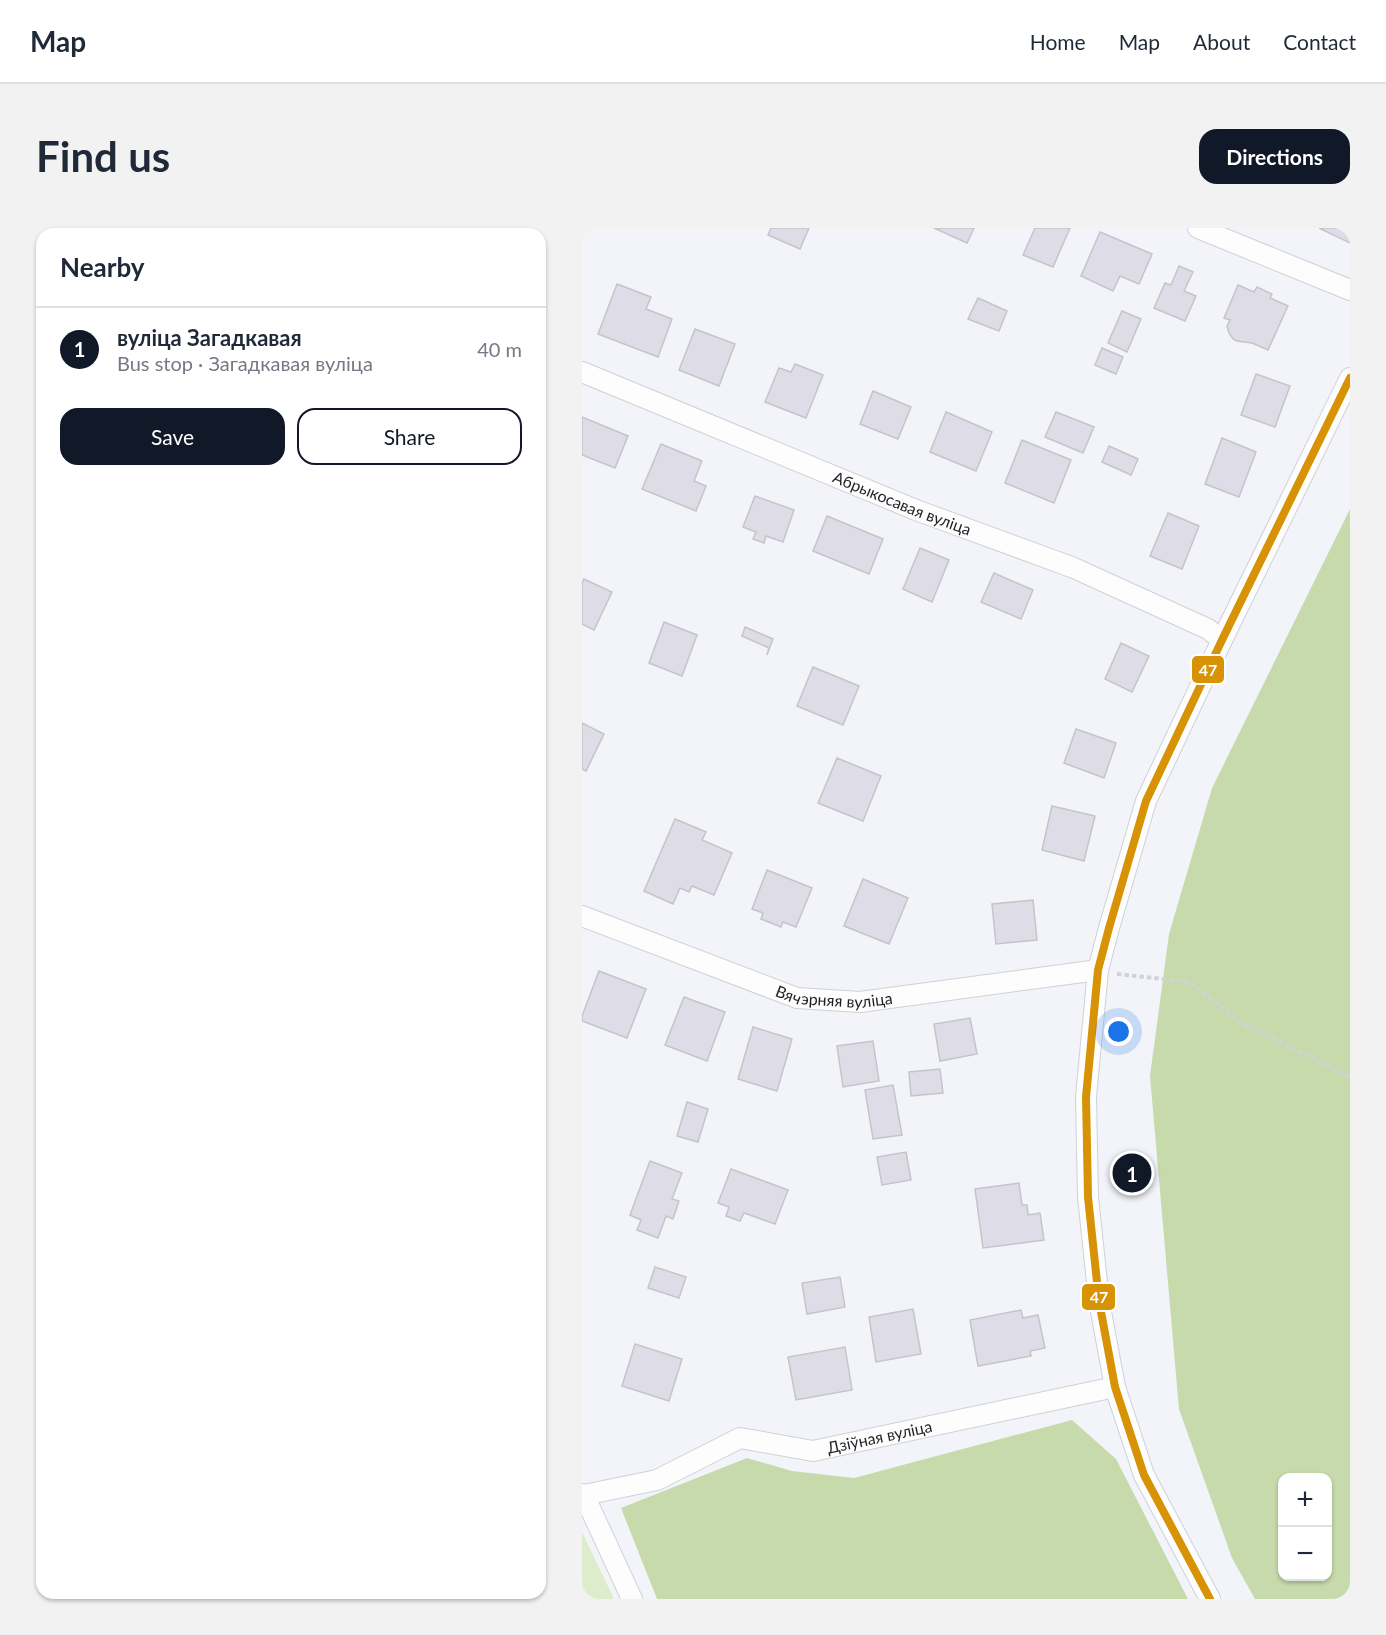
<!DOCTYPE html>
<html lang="en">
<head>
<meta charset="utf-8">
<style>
  body { margin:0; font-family:Lato,sans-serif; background:#f2f2f3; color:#1f2937 }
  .controls { position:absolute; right:18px; bottom:18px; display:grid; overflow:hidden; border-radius:12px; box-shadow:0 2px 4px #0004 }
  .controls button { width:54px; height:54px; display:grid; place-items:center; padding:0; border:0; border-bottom:2px solid #e0e1e3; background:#fff; color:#1f2937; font:30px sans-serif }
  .you { position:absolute; left:537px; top:804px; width:21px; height:21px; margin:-15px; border:4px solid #fff; border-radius:50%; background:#1a73e8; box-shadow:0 0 0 9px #1a73e833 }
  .badge { display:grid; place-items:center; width:39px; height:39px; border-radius:50%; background:#111827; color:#fff; font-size:20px; font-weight:700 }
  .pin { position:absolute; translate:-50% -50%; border:3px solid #fff; box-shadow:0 2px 6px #0006 }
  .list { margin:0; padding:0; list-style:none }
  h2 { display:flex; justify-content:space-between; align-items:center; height:78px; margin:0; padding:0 24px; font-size:26px }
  h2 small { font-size:20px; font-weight:400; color:#747a83 }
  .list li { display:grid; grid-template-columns:39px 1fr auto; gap:18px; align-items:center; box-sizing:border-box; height:84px; padding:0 24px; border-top:2px solid #e0e1e3 }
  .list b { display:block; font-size:22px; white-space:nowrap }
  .list p { margin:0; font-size:20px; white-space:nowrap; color:#747a83 }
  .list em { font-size:20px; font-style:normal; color:#747a83 }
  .actions { display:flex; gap:12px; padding:18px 24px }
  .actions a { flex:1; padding:14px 0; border:2px solid #111827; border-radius:18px; text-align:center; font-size:21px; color:#111827 }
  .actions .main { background:#111827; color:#fff }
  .map { position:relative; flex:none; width:768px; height:1371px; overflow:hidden; border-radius:18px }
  header { display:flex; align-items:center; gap:36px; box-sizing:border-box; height:84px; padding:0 30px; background:#fff; border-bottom:2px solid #e0e1e3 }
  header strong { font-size:28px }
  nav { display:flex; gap:33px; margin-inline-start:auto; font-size:21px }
  .intro { display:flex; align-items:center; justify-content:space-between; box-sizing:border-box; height:144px; padding:0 36px }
  h1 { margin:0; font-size:42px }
  .button { padding:15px 27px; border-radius:18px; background:#111827; color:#fff; font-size:21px; font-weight:700 }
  main { display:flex; gap:36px; padding:0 36px }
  aside { flex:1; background:#fff; border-radius:18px; box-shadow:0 2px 4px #0004 }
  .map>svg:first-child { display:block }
</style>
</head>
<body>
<header>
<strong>Map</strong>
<nav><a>Home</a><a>Map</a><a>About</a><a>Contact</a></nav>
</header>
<div class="intro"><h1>Find us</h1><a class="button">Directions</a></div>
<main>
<aside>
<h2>Nearby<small></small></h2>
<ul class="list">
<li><span class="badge">1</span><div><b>вуліца Загадкавая</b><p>Bus stop · Загадкавая вуліца</p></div><em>40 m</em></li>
</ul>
<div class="actions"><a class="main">Save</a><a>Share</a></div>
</aside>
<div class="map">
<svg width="768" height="1371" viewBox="0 0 768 1371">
  <rect width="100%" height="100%" fill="#f2f4fa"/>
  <polygon fill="#ddeccb" points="0,1304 32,1371 0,1371"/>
  <g fill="#c7daab" fill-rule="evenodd">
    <path d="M768,281V1371H673L650,1330L597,1181L568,848L587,706L630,560ZM700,1250H746V1348H700Z"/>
    <polygon points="490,1192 534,1231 606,1371 75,1371 39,1280 165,1230 210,1243 272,1250"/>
  </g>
  <g fill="#dedce6" stroke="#c4c5c9" stroke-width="1.5">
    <polygon points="189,0 227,0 218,21 186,7"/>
    <polygon points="352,0 392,0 385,15"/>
    <polygon points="453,0 488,0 471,39 441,27"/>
    <polygon points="737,0 768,0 768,15"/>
    <polygon points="518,4 570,26 557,56 538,48 531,63 499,48"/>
    <polygon points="597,38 611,44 602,63 614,68 603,93 572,80 583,55 589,57"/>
    <polygon points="35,56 69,69 64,81 90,91 76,129 16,106"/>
    <polygon points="656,57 672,64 675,59 690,66 688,70 706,78 686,122 670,115 655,113 651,111 647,105 645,98 648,92 642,90"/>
    <polygon points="396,70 425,83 417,103 386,91"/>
    <polygon points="540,83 559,91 545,124 526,115"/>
    <polygon points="113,101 153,116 137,158 97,142"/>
    <polygon points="520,120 541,129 534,146 513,137"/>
    <polygon points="213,136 241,147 224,190 183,174 197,140 209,144"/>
    <polygon points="674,146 708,158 693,199 659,187"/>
    <polygon points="291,163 329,179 316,211 278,196"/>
    <polygon points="364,184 410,204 394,243 348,224"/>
    <polygon points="474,184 512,199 501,225 463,209"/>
    <polygon points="0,189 46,208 33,240 0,227"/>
    <polygon points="640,210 674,224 657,269 623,256"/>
    <polygon points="440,212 489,232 472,275 423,255"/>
    <polygon points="79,216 120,233 112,253 124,258 114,283 60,261"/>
    <polygon points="527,218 556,231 549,247 520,234"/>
    <polygon points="173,268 212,282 201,314 184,308 182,315 171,311 174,304 161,299"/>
    <polygon points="586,285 617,298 600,341 568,328"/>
    <polygon points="245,288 301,311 287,346 231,323"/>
    <polygon points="338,320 367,332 350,374 321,361"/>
    <polygon points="412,345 451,362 439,391 399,374"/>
    <polygon points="2,351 30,364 12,402 0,396 0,355"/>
    <polygon points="82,394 115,407 100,448 67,435"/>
    <polygon points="163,399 191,411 185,427 187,420 160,408"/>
    <polygon points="539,415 567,428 550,464 523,451"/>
    <polygon points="231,439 277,458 261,497 215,478"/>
    <polygon points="0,495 22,506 4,543 0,541"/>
    <polygon points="494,501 534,515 522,550 482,535"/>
    <polygon points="255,530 299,548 281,593 236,575"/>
    <polygon points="470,578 513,588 502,633 460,622"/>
    <polygon points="93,591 124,604 120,612 150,625 132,667 110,658 107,664 98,660 91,676 62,663"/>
    <polygon points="185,642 230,660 214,699 201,694 199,699 179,691 181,685 170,681"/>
    <polygon points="281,651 326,670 307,716 262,698"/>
    <polygon points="451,672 455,712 414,716 410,676"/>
    <polygon points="17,743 64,761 45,810 0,793 0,788"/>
    <polygon points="102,769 143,784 125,833 83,817"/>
    <polygon points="388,790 395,826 358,833 352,796"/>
    <polygon points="171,799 210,811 195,863 156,851"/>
    <polygon points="291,813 297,853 261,859 255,818"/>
    <polygon points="358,841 361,865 329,868 327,844"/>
    <polygon points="311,857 320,907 291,911 283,862"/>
    <polygon points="105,874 126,881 116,914 95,908"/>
    <polygon points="324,924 329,952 300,957 295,929"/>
    <polygon points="68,933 100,945 90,971 97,973 91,991 84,988 76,1010 55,1002 59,992 48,987"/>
    <polygon points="149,941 206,962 193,996 162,985 158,993 144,988 147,979 136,975"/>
    <polygon points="437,955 440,977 445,977 446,987 458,985 462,1012 401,1020 393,961"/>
    <polygon points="73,1039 104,1049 97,1070 66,1060"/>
    <polygon points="258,1049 263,1079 225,1086 220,1055"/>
    <polygon points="331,1081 339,1126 294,1134 287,1089"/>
    <polygon points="439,1082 441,1090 456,1087 463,1120 448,1123 449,1128 396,1138 388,1092"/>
    <polygon points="53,1116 100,1131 87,1173 40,1158"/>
    <polygon points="263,1119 270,1162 214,1172 206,1129"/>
  </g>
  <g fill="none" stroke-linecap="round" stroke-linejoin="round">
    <g stroke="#d0d1d6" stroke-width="22">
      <g id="minor">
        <polyline points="616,0 768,62"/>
        <path id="s1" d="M0,144L334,282L492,340L626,401L640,412"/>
        <path id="s2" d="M0,688L215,770L278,774L516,742"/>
        <path id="s3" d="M0,1266L2,1267L75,1252L158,1210L231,1223L533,1159"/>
        <polyline points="2,1267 50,1371"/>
        <polyline points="628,1371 562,1247 533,1159 517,1073 506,969 504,869 516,742 527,700 564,573 640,412 768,150"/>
      </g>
    </g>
    <polyline stroke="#d2d2d4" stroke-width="4" stroke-dasharray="4.5 3" stroke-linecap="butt" points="535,746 608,754 658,794 768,849"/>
    <use href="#minor" stroke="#fdfdfe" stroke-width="20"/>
    <g stroke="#fff" stroke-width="12">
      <polyline id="bus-1" points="628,1371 562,1247 533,1159 517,1073 506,969 504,869 516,742 527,700 564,573 640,412 768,150"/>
    </g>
    <use href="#bus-1" stroke="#d79205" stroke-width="8"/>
  </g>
  <g text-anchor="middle" stroke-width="4.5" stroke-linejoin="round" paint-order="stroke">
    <g font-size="16" fill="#1f2024" stroke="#fff">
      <text dy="6" stroke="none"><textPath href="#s1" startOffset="346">Абрыкосавая вуліца</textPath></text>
      <text dy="6" stroke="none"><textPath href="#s2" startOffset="267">Вячэрняя вуліца</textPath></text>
      <text dy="6" stroke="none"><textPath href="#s3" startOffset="312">Дзіўная вуліца</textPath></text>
    </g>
  </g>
  <g stroke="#fff" stroke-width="2">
    <rect x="609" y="427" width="34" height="29" rx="6" fill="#d79205"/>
    <rect x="499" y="1055" width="35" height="28" rx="6" fill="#d79205"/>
  </g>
  <g font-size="16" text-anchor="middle" font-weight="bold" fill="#fff">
    <text x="626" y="448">47</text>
    <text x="517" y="1075">47</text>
  </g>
</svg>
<div class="controls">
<button>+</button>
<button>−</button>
</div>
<div class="you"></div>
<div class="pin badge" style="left:550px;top:945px">1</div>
</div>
</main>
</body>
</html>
